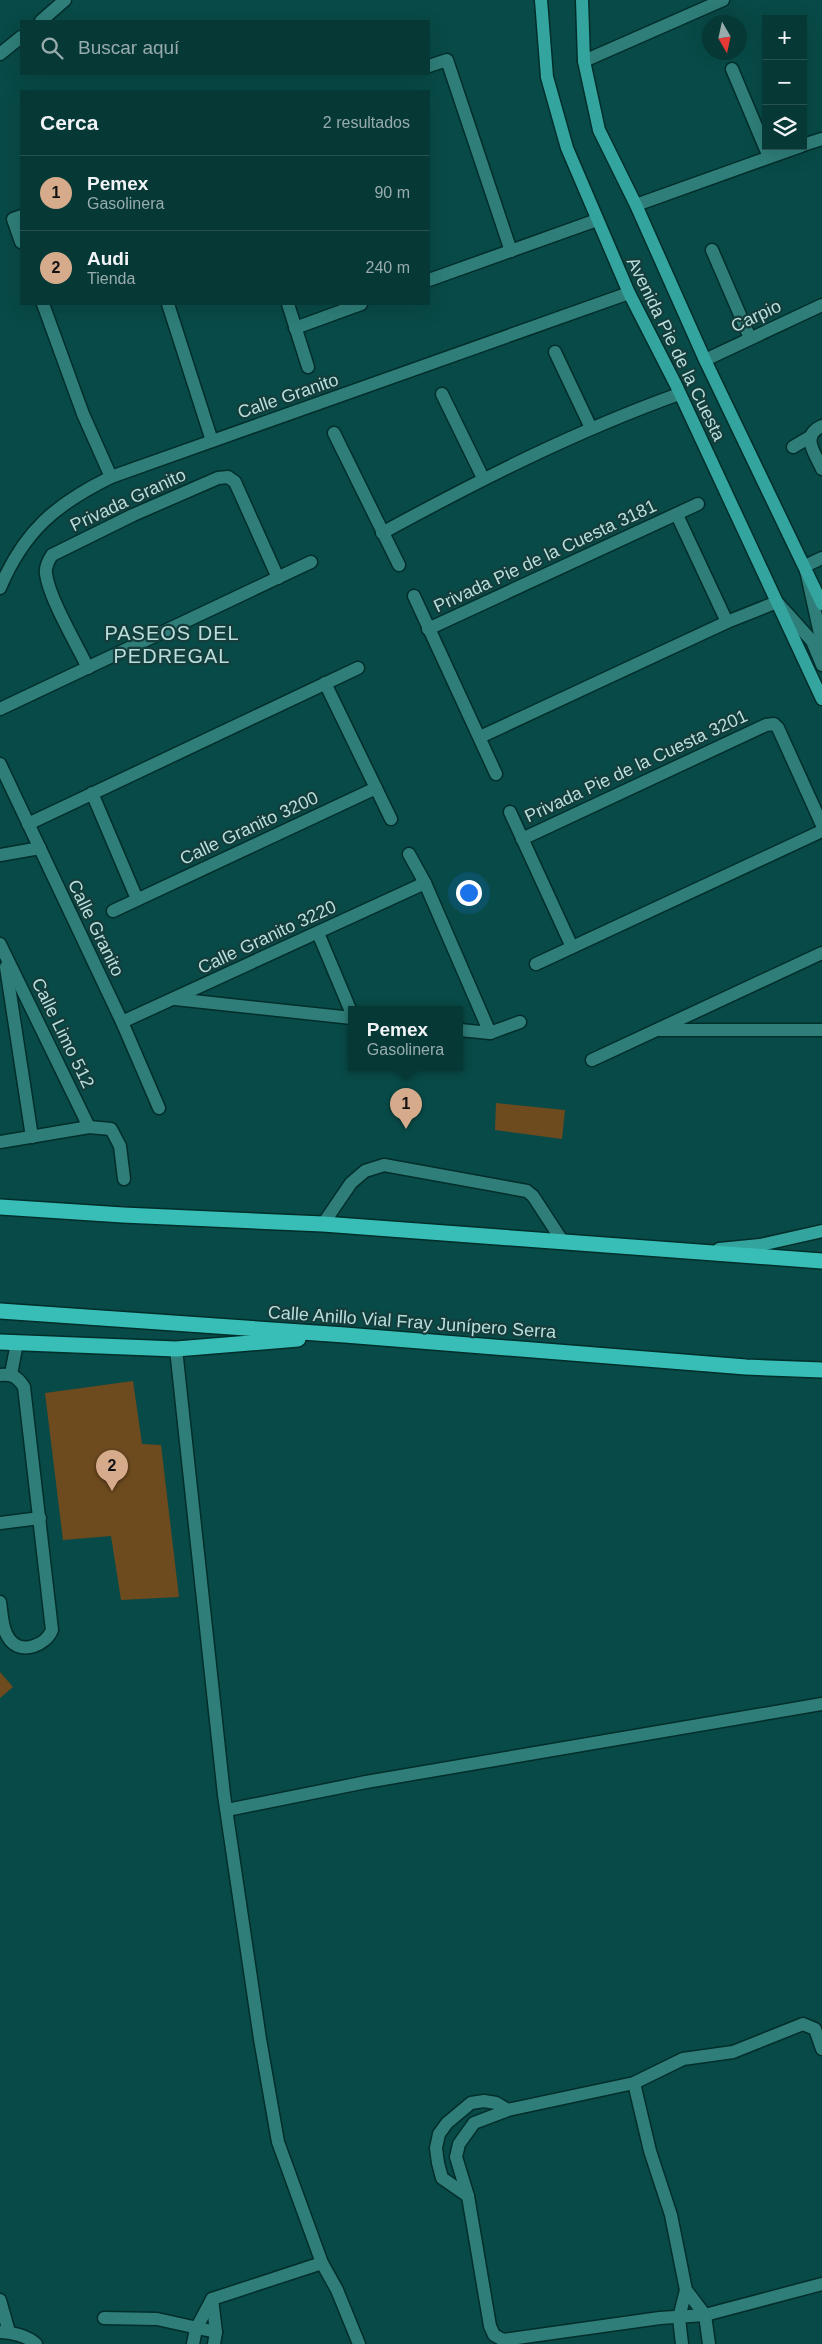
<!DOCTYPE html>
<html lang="es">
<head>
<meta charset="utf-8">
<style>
  body { margin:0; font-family:Arial,sans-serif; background:#0f3f3d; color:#f1f3f6 }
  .controls { position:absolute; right:15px; top:15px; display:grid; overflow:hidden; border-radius:0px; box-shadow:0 5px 20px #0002 }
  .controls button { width:45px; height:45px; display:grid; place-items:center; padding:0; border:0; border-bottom:1px solid #275250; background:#063835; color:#f1f3f6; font:25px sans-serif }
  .compass { position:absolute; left:702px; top:15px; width:45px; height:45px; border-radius:50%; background:#063835; box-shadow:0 5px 20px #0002; rotate:171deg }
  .you { position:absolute; left:468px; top:892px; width:18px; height:18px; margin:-12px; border:4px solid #fff; border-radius:50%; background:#1a73e8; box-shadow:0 0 0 8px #1a73e833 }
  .badge { display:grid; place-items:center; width:32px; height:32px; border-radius:50%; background:#d6ab8b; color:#111; font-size:16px; font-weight:700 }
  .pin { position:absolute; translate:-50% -41px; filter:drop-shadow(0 1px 2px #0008) }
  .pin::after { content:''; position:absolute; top:26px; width:18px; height:15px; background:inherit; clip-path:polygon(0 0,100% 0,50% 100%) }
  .popup { position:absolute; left:348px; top:1006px; width:115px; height:65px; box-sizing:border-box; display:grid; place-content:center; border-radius:0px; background:#063835; filter:drop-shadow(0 1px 4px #0005); font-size:16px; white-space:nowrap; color:#98acad }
  .popup b { font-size:19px; color:#f1f3f6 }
  .popup::after { content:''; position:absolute; left:50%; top:100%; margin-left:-10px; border:10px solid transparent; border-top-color:#063835 }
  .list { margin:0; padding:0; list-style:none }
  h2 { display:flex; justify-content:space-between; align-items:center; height:65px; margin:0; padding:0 20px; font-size:21px }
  h2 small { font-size:16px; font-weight:400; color:#98acad }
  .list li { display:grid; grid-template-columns:32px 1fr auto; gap:15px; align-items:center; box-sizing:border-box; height:75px; padding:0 20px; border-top:1px solid #275250 }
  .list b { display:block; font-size:19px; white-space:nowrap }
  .list p { margin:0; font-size:16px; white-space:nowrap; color:#98acad }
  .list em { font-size:16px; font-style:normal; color:#98acad }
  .icon { flex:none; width:28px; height:28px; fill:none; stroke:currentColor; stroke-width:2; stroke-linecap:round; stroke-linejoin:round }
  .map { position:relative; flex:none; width:822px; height:2344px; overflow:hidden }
  .search { position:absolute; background:#063835; box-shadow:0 5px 20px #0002; left:20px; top:20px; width:410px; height:55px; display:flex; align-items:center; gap:12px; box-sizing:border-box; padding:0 18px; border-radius:0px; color:#98acad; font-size:19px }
  .panel { position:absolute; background:#063835; box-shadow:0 5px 20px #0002; left:20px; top:90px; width:410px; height:215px; border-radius:0px }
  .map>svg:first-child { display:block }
</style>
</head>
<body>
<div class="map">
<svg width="822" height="2344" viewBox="0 0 822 2344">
  <rect width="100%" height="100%" fill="#084a47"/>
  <g fill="#6e4b1f">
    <polygon points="496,1103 565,1110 562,1139 495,1130"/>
    <polygon points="133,1381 142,1444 161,1445 179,1597 121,1600 111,1536 63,1540 45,1393"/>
    <polygon points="0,1672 13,1687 0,1698"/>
  </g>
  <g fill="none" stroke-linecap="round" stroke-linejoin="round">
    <g stroke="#012e2b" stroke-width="15">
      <g id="minor">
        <polyline points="41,21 65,0"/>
        <polyline points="0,54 21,37"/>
        <polyline points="584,61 723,0"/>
        <polyline points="429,66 447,60 511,251"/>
        <polyline points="732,69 769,157"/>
        <polyline points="803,145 822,139"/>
        <polyline points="636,205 801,146"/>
        <polyline points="21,216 13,219 21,242"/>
        <polyline points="712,250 750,338"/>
        <polyline points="429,280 597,220"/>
        <polyline points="43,304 83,414 111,477"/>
        <polyline points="168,304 212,441"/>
        <polyline points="288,304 308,367"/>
        <polyline points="295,328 361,304"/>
        <polyline points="555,352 591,428"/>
        <polyline points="705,360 822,305"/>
        <polyline points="442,394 483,478"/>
        <path d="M822,426C800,436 815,453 822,469"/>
        <polyline points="334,433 399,565"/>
        <polyline points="793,447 810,437"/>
        <polyline points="677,515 727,622"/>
        <path d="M382,533C479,480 576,431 679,394"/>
        <polyline points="822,558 805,566 822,643"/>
        <path d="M0,588C24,531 56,504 111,477L629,293"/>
        <polyline points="414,596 496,774"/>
        <polyline points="428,629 698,504"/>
        <path d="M88,668C77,645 49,598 46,574C45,567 48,561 52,555L133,515L218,478L228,477L235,482L278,578"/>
        <polyline points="325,683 391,819"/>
        <polyline points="0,709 311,562"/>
        <polyline points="480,737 727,622 777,602 812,641 822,665"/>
        <polyline points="0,764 122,1022 159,1108"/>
        <polyline points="92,793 137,899"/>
        <polyline points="510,812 572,947"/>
        <polyline points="28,824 358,668"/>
        <polyline points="522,839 766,725 774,724 778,728 822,825"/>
        <polyline points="409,854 425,883 490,1033"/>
        <polyline points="0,855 40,848"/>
        <polyline points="113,911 376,788"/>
        <polyline points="318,933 352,1014"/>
        <polyline points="0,944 89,1127"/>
        <polyline points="536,964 822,831"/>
        <polyline points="6,967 32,1137"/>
        <polyline points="175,999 352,1018"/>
        <polyline points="122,1022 425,883"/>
        <polyline points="460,1030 490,1033 520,1022"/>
        <polyline points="658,1030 822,1030"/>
        <polyline points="592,1060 822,953"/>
        <polyline points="0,1142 89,1127 111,1129 120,1146 124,1179"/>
        <polyline points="323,1224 351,1183 365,1171 384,1165 527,1191 533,1196 563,1242"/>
        <polyline points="176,1349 224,1795 260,2039 278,2142 322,2263 337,2290 359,2344"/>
        <polyline points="11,1374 17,1343"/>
        <path d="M0,1375C12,1374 17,1376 24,1387L52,1630C46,1645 22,1655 10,1640C2,1630 2,1615 0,1602"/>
        <polyline points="0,1523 40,1518"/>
        <polyline points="227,1810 366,1782 822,1704"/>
        <polyline points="822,2049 815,2029 803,2024 733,2052 683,2059 634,2083 508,2110 474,2123 459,2144 456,2157 468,2196 490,2326 494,2335 503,2340 660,2318 705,2315 822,2284"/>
        <polyline points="634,2083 650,2151 671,2215 686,2290 705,2315 709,2344"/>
        <polyline points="468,2196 442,2178 438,2163 436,2148 439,2134 447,2123 471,2103 484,2101 496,2103 508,2110"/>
        <polyline points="212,2299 216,2332 214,2344"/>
        <polyline points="0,2300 9,2332"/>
        <polyline points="104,2318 157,2319 216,2332"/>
        <path d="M0,2332C12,2332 27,2336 36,2344"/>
        <polyline points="193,2344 196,2329 212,2299 322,2263"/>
        <polyline points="682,2344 679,2318 686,2290"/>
      </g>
    </g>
    <g stroke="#012e2b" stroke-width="15">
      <g id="major">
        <polyline points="541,0 547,77 567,148 629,293 676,385 822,699"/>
        <polyline points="582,0 584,61 599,130 636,205 705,360 822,604"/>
        <polyline points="719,1249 760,1245 822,1231"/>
      </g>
    </g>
    <g stroke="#012e2b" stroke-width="18">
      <g id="highway">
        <polyline points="0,1207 123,1215 323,1224 822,1261"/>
        <polyline points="0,1311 345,1335 746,1367 822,1370"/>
        <polyline points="0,1342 176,1349 298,1339"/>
      </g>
    </g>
    <use href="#minor" stroke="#2f7e79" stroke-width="12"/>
    <use href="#major" stroke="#34a49e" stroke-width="12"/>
    <use href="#highway" stroke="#38beb7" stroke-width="15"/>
  </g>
  <g text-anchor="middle" stroke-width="4.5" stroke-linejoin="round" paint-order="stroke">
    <g font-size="18" fill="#badedb" stroke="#143d3b">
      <text transform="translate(756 316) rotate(-25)" y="6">Carpio</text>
      <text transform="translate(676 349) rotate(64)" y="6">Avenida Pie de la Cuesta</text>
      <text transform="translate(288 396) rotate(-19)" y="6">Calle Granito</text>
      <text transform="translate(128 500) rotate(-25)" y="6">Privada Granito</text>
      <text transform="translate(545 556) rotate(-25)" y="6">Privada Pie de la Cuesta 3181</text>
      <text transform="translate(636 766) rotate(-25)" y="6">Privada Pie de la Cuesta 3201</text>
      <text transform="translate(249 828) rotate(-25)" y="6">Calle Granito 3200</text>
      <text transform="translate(96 928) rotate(64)" y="6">Calle Granito</text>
      <text transform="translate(267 937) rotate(-25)" y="6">Calle Granito 3220</text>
      <text transform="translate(63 1033) rotate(64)" y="6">Calle Limo 512</text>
      <text transform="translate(412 1322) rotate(4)" y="6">Calle Anillo Vial Fray Junípero Serra</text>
    </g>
    <g font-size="20" letter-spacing="1" fill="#badedb" stroke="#143d3b">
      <text x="172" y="640">PASEOS DEL<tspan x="172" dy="23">PEDREGAL</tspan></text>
    </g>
  </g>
</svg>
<div class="controls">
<button>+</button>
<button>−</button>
<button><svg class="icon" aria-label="layers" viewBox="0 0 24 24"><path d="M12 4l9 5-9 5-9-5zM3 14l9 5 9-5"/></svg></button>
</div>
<svg class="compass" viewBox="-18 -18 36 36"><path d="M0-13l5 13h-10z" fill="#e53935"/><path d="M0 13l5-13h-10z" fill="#98acad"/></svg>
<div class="you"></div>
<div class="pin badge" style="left:406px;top:1129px">1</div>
<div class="popup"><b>Pemex</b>Gasolinera</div>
<div class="pin badge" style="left:112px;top:1491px">2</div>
<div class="search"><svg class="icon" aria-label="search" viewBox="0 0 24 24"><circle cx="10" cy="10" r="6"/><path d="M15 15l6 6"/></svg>Buscar aquí</div>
<section class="panel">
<h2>Cerca<small>2 resultados</small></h2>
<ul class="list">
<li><span class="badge">1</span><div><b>Pemex</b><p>Gasolinera</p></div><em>90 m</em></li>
<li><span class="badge">2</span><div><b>Audi</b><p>Tienda</p></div><em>240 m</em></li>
</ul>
</section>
</div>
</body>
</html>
